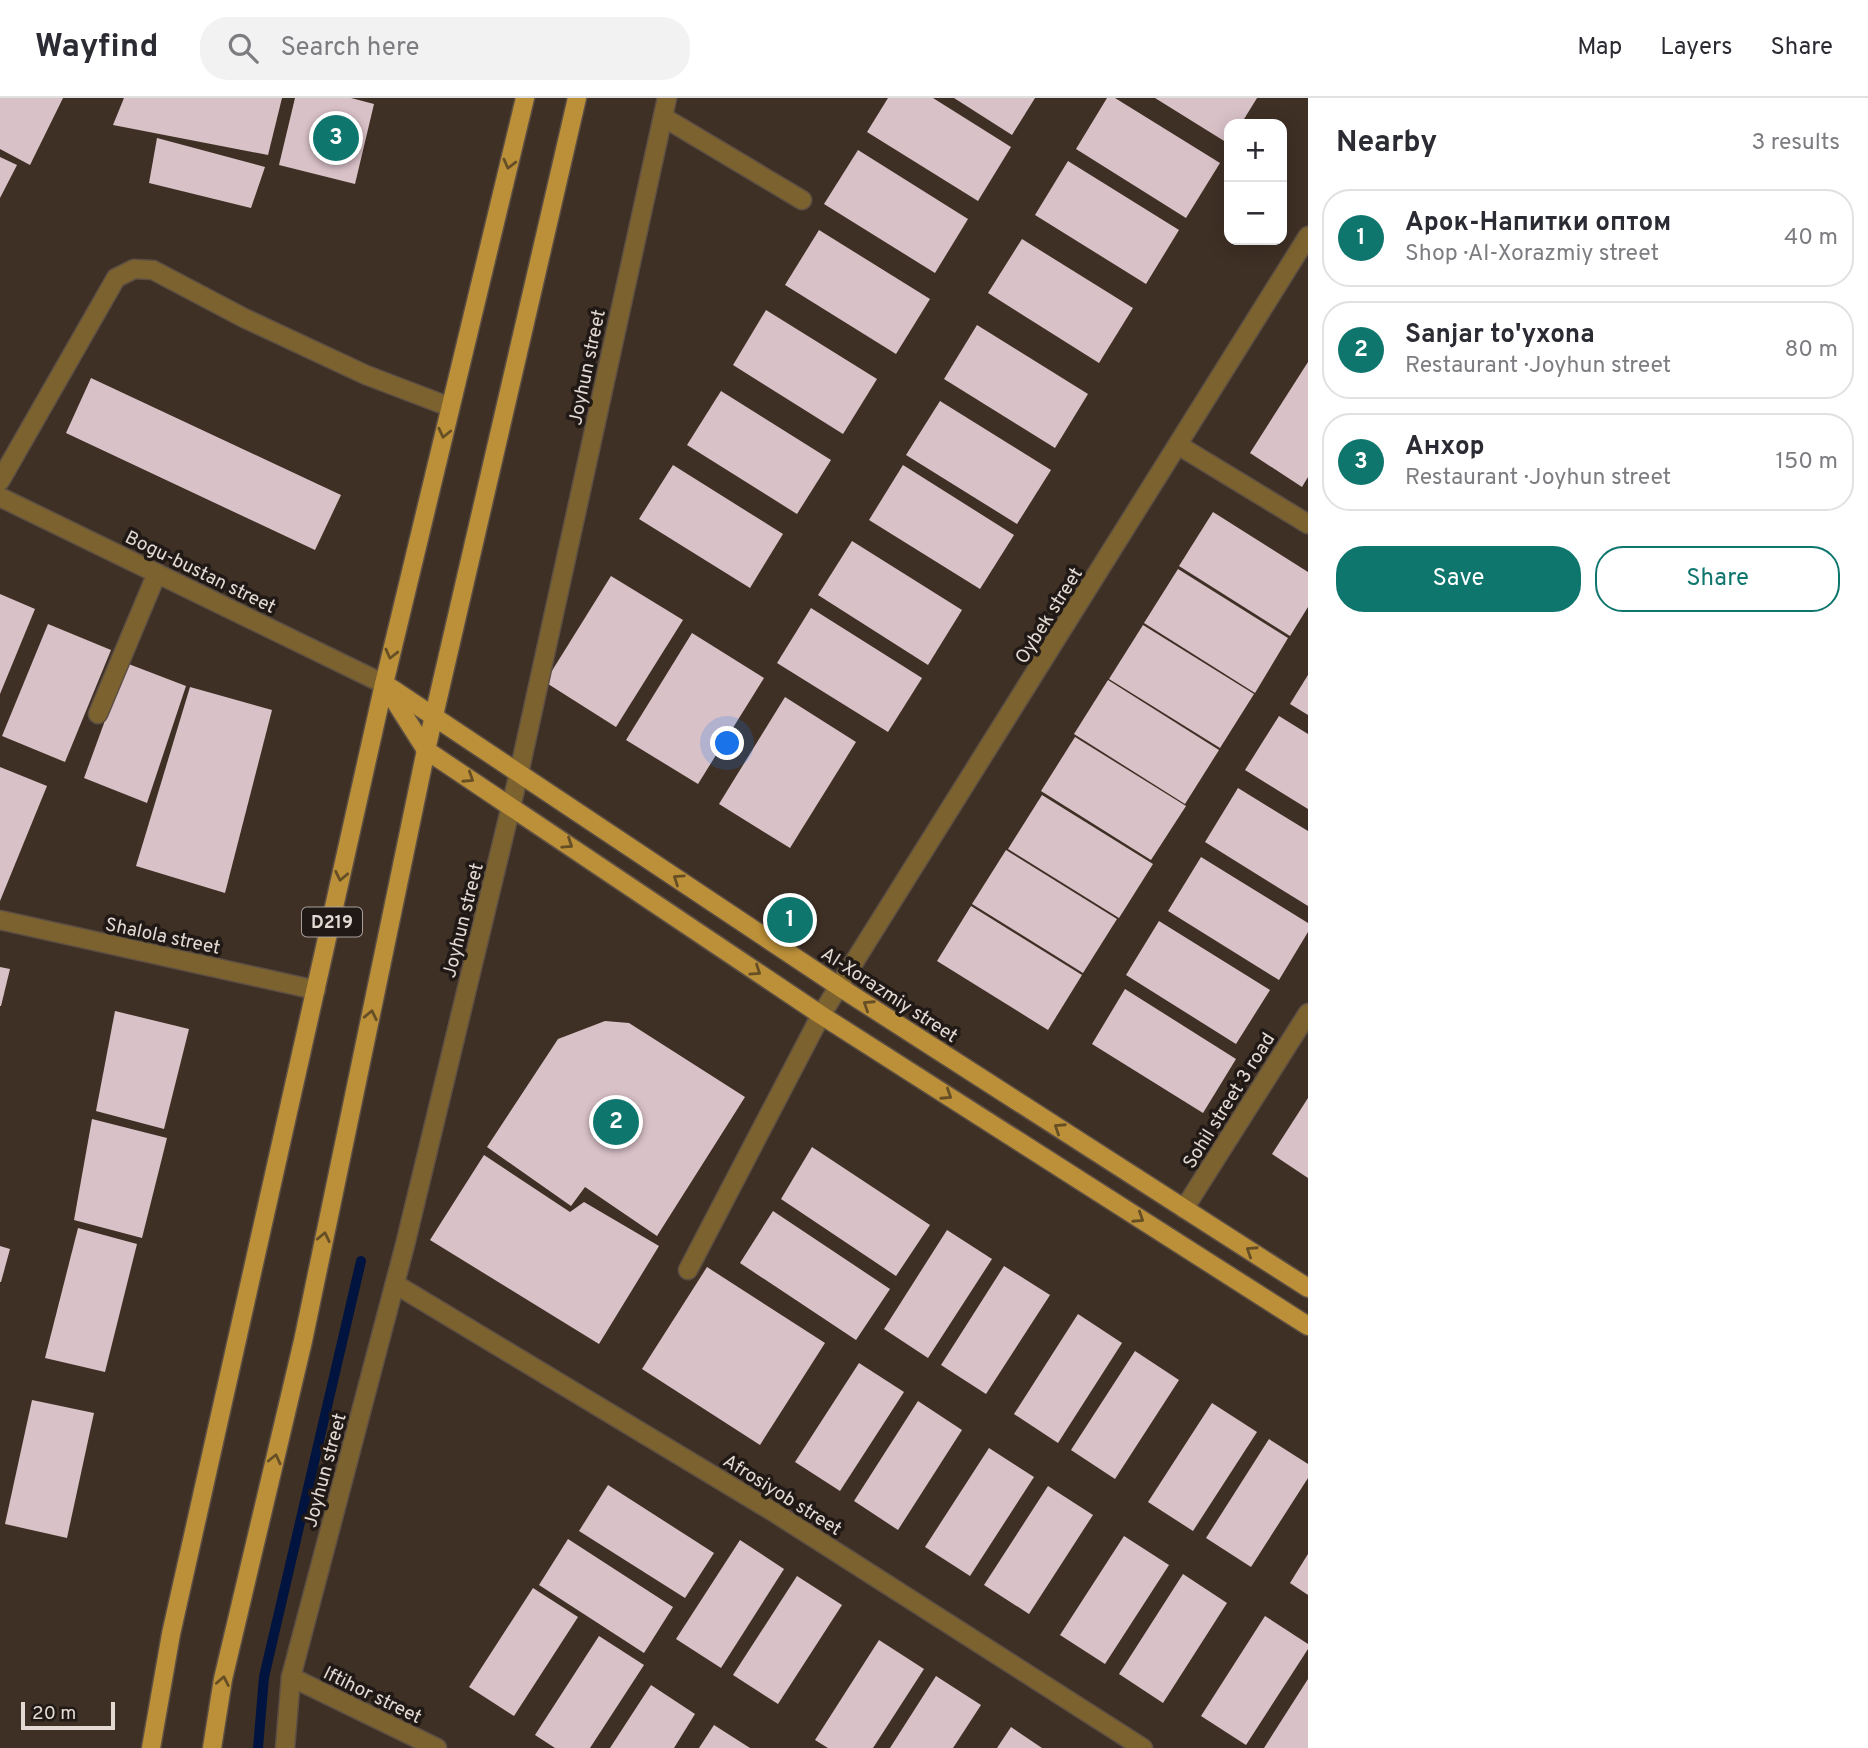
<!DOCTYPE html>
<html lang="en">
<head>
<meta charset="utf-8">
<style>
  body { margin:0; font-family:Overpass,sans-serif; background:#f2f2f3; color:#2b2b33 }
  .controls { position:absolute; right:21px; top:21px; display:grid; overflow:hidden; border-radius:14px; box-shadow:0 4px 18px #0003 }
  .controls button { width:63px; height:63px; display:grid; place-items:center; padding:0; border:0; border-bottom:2px solid #e1e1e2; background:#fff; color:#2b2b33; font:35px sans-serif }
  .scale { position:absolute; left:21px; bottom:18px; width:94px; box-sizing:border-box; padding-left:7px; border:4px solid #e4dad3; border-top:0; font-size:19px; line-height:24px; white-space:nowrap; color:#e4dad3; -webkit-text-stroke:5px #201915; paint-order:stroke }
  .you { position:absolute; left:728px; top:646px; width:24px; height:24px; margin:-18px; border:5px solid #fff; border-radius:50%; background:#1a73e8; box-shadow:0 0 0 10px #1a73e833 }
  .badge { display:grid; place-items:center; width:46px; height:46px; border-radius:50%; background:#0f766e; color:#fff; font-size:23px; font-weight:700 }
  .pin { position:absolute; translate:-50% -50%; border:4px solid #fff; box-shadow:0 2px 7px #0006 }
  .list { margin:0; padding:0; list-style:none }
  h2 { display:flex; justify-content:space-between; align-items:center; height:91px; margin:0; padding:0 28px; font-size:30px }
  h2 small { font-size:23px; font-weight:400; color:#7c7c81 }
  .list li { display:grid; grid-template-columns:46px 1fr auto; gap:21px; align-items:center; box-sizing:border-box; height:98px; margin:0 14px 14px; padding:0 14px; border:2px solid #e1e1e2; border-radius:28px }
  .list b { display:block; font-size:26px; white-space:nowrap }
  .list p { margin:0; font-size:23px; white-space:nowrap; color:#7c7c81 }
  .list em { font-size:23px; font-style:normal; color:#7c7c81 }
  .actions { display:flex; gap:14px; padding:21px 28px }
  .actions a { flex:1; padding:16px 0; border:2px solid #0f766e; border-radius:28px; text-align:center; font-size:24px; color:#0f766e }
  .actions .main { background:#0f766e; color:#fff }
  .icon { flex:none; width:38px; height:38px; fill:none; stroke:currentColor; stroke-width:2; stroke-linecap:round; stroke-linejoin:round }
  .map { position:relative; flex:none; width:1308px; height:1650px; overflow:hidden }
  header { display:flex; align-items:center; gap:42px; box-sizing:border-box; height:98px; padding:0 35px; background:#fff; border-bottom:2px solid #e1e1e2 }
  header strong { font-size:33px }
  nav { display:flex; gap:38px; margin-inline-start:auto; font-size:24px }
  .search { width:490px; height:63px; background:#f2f2f3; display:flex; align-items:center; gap:18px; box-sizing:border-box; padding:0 24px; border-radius:28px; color:#7c7c81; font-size:26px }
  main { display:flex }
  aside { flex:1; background:#fff }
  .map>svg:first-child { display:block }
</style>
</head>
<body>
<header>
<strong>Wayfind</strong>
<div class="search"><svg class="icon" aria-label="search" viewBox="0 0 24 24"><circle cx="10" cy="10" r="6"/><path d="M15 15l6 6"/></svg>Search here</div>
<nav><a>Map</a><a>Layers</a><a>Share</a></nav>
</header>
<main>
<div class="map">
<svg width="1308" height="1650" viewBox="0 0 1308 1650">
  <rect width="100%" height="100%" fill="#3f3025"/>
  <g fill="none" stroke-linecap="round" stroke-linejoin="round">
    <polyline stroke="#00143f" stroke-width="10" points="258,1650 264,1579 361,1163"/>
  </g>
  <g fill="#d9c1c8">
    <polygon points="0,0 63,0 30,67 0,51"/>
    <polygon points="124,0 282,0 268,57 113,27"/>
    <polygon points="295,0 351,0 374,6 355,86 279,67"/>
    <polygon points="888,0 933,0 1011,49 978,103 867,34"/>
    <polygon points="954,0 1035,0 1012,37"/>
    <polygon points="1107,0 1115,0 1220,65 1186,120 1076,51"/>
    <polygon points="1155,0 1257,0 1241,26 1229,26 1229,46"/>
    <polygon points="157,40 265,69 251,110 149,85"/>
    <polygon points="858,52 968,121 935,175 824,106"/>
    <polygon points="0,59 17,67 0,100"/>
    <polygon points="1068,63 1179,132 1146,186 1035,117"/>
    <polygon points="819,132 930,201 896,256 785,187"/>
    <polygon points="1022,141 1133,210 1099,265 988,195"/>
    <polygon points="766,212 877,281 843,336 733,267"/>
    <polygon points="977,227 1088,296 1055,350 944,281"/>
    <polygon points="1308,264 1308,379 1302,389 1250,355"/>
    <polygon points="91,280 341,397 315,452 66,335"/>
    <polygon points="721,293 831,362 797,416 687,347"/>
    <polygon points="940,303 1051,372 1017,426 906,357"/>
    <polygon points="673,367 783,436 750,490 639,421"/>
    <polygon points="903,367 1014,437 980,491 869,422"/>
    <polygon points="1213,414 1308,474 1308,509 1290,538 1179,468"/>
    <polygon points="852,443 962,512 928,567 818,497"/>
    <polygon points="1178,471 1288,540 1255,595 1144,525"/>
    <polygon points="611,478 683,522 616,629 545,584"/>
    <polygon points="0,496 35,511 0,596"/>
    <polygon points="811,510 922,580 888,634 777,565"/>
    <polygon points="48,526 111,552 65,664 2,638"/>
    <polygon points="1143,527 1254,596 1220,650 1109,581"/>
    <polygon points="692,535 764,580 698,686 626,642"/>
    <polygon points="126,565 186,588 147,705 84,680"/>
    <polygon points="1308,577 1308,617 1290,606"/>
    <polygon points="1108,582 1219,652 1185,706 1074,636"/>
    <polygon points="190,589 272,612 225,795 136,768"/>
    <polygon points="785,599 856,644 790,750 719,706"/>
    <polygon points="1279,618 1308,636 1308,711 1245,672"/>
    <polygon points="1075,639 1186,708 1151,762 1041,693"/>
    <polygon points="0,669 47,688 0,803"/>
    <polygon points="1238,690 1308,733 1308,808 1205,744"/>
    <polygon points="1042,697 1153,766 1119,820 1008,751"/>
    <polygon points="1006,752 1117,821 1083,875 972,806"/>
    <polygon points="1201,759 1308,825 1308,834 1279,882 1168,813"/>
    <polygon points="971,808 1082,877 1048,932 937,863"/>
    <polygon points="1159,823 1270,892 1236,946 1126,877"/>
    <polygon points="0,869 10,871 1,908 0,908"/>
    <polygon points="1125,891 1236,961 1203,1015 1092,946"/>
    <polygon points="115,913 189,931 164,1031 96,1013"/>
    <polygon points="605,923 629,925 745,999 657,1138 585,1089 571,1108 487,1049 558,941"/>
    <polygon points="1308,1000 1308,1080 1272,1056"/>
    <polygon points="92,1021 167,1040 142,1140 74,1122"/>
    <polygon points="812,1049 930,1127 896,1178 781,1101"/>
    <polygon points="484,1057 570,1114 584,1104 659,1148 599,1246 430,1142"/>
    <polygon points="773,1113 890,1191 856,1242 740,1165"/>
    <polygon points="78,1130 137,1146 105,1274 45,1260"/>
    <polygon points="947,1132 992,1161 928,1260 884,1231"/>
    <polygon points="0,1148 10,1151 1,1184 0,1184"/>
    <polygon points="1004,1168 1050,1197 986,1296 941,1267"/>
    <polygon points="707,1169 825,1245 760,1347 642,1271"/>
    <polygon points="1078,1216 1122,1245 1058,1345 1014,1316"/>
    <polygon points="1135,1253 1179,1282 1115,1381 1071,1352"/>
    <polygon points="859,1265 904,1294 840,1393 795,1364"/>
    <polygon points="32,1302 94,1315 67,1440 5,1426"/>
    <polygon points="918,1303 962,1332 898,1432 854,1403"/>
    <polygon points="1212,1305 1257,1334 1193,1433 1148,1404"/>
    <polygon points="1269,1341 1308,1366 1308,1380 1251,1469 1206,1440"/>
    <polygon points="989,1350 1034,1379 970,1478 925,1449"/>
    <polygon points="608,1387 714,1455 685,1500 579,1433"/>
    <polygon points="1048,1388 1093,1417 1029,1516 984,1487"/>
    <polygon points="1124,1438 1169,1467 1105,1566 1060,1537"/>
    <polygon points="568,1441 673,1509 644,1555 539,1487"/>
    <polygon points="740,1442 784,1471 721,1570 676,1541"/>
    <polygon points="1308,1456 1308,1497 1290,1485"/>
    <polygon points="1183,1476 1227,1505 1163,1605 1119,1576"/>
    <polygon points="797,1478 842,1507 778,1606 733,1577"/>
    <polygon points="533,1490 578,1519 514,1618 469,1589"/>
    <polygon points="1265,1518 1308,1546 1308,1551 1246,1647 1201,1618"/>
    <polygon points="599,1538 644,1567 590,1650 555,1650 535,1637"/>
    <polygon points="879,1542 924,1571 873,1650 828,1650 815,1642"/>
    <polygon points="936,1578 981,1607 953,1650 890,1650"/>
    <polygon points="1308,1581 1308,1650 1264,1650"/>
    <polygon points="651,1587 695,1616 674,1650 610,1650"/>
    <polygon points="714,1627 750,1650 699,1650"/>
    <polygon points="1011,1629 1042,1650 997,1650"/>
  </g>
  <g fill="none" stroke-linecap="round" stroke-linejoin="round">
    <g stroke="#5d4f44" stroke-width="21">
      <g id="minor">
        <polyline points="663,19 802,102"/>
        <polyline points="1178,347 1308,426"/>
        <polyline points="0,383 116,180 134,171 153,172 244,220 366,277 450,309"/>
        <polyline points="0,399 384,586"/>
        <polyline points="98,616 157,475"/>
        <polyline points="0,822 316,892"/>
        <polyline points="1184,1111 1308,915"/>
        <polyline points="688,1172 821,917 1308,138"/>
        <polyline points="395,1186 772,1413 1143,1650"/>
        <polyline points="291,1579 437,1650"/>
        <polyline points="285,1650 291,1579 405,1147 519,675 667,0"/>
      </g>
    </g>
    <g stroke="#5d4f44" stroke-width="21">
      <g id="major">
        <polyline points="384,586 426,652 821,917 1308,1228"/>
        <polyline points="391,590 841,890 1308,1190"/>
        <polyline points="151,1650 171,1536 384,586 525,0"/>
        <polyline points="212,1650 223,1581 303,1243 426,652 577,0"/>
      </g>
    </g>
    <use href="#minor" stroke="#7c622f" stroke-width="18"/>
    <use href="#major" stroke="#bc9039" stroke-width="18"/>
  </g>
  <defs><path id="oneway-chevron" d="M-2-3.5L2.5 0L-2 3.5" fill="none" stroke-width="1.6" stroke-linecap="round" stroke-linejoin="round" transform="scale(1.75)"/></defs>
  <g stroke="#664f25">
    <use href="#oneway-chevron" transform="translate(509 66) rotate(104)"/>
    <use href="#oneway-chevron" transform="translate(444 335) rotate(103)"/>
    <use href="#oneway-chevron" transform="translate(391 556) rotate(104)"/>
    <use href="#oneway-chevron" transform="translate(469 680) rotate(33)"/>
    <use href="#oneway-chevron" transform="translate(568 746) rotate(34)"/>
    <use href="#oneway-chevron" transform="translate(341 778) rotate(102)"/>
    <use href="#oneway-chevron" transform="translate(678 781) rotate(-146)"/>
    <use href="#oneway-chevron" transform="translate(756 873) rotate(34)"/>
    <use href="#oneway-chevron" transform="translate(868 907) rotate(-147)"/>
    <use href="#oneway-chevron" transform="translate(371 917) rotate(-78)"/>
    <use href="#oneway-chevron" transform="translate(947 997) rotate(33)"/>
    <use href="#oneway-chevron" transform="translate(1059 1030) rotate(-147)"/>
    <use href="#oneway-chevron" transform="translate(1139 1120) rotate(33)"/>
    <use href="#oneway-chevron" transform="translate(324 1139) rotate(-78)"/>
    <use href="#oneway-chevron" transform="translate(1251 1153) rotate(-147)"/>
    <use href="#oneway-chevron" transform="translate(275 1361) rotate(-77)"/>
    <use href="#oneway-chevron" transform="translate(223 1583) rotate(-79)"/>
  </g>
  <g text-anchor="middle" stroke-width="7" stroke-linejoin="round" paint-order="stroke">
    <rect fill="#201915" stroke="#a9a09a" stroke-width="2" x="302" y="809.5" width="60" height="29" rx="5"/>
    <g font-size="18" font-weight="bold" fill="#e4dad3">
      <text x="332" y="830">D219</text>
    </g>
    <g font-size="19" fill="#e4dad3" stroke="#201915">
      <text transform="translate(586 269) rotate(-78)" y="7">Joyhun street</text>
      <text transform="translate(201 473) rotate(26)" y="7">Bogu-bustan street</text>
      <text transform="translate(1048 517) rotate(-58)" y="7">Oybek street</text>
      <text transform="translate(462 822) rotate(-76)" y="7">Joyhun street</text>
      <text transform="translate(163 837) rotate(12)" y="7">Shalola street</text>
      <text transform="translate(890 896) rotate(33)" y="7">Al-Xorazmiy street</text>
      <text transform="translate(1228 1002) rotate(-58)" y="7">Sohil street 3 road</text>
      <text transform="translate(324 1372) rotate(-75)" y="7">Joyhun street</text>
      <text transform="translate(783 1396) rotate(32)" y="7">Afrosiyob street</text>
      <text transform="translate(373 1596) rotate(26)" y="7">Iftihor street</text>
    </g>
  </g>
</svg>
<div class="controls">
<button>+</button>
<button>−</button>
</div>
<div class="scale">20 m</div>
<div class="you"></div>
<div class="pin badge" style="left:790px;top:822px">1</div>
<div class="pin badge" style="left:616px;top:1024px">2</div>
<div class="pin badge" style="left:336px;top:40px">3</div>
</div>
<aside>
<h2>Nearby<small>3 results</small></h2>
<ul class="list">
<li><span class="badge">1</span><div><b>Арок-Напитки оптом</b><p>Shop · Al-Xorazmiy street</p></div><em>40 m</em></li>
<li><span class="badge">2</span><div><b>Sanjar to'yxona</b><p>Restaurant · Joyhun street</p></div><em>80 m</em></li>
<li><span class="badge">3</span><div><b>Анхор</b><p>Restaurant · Joyhun street</p></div><em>150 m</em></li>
</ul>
<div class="actions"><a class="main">Save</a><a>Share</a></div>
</aside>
</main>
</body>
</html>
